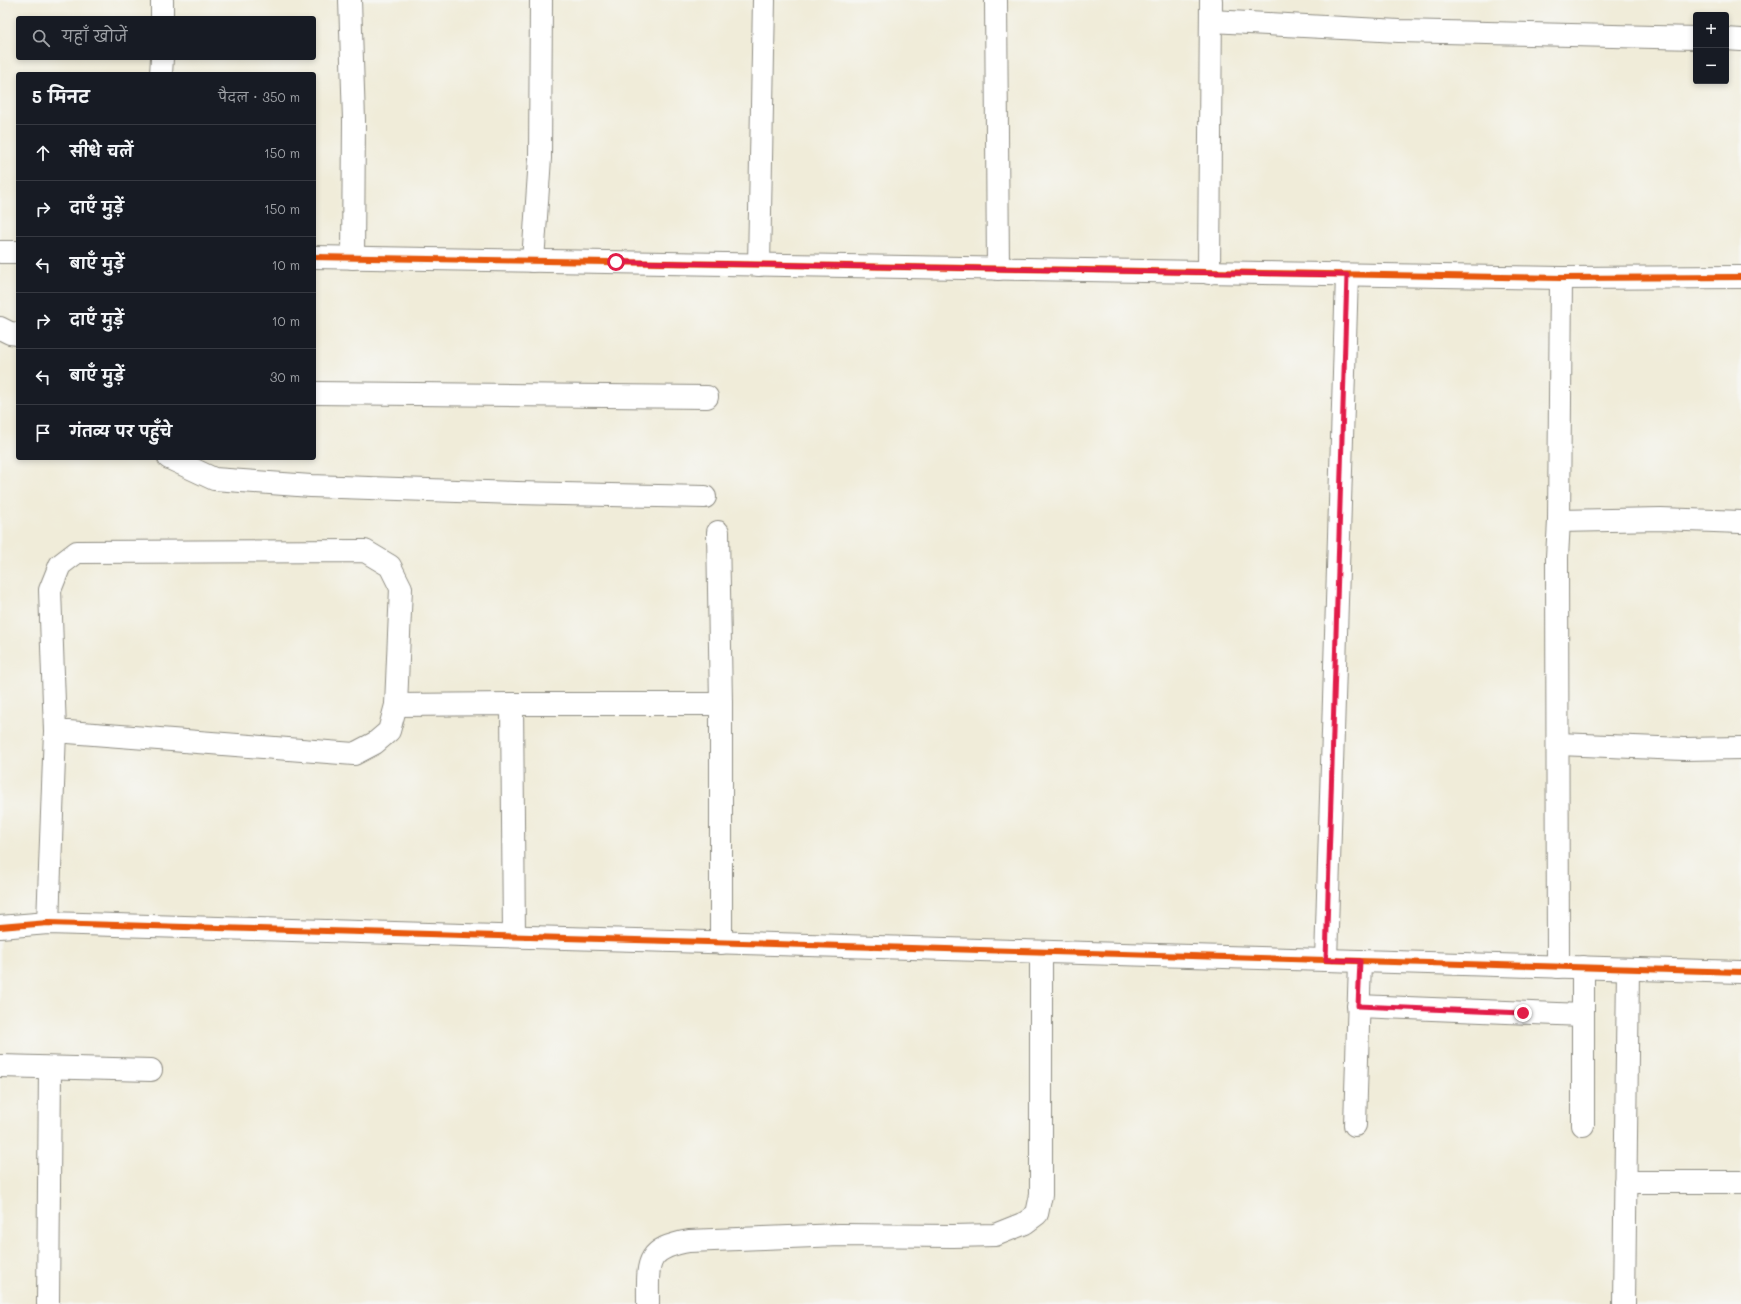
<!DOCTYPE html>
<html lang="hi">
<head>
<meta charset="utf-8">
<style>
  body { margin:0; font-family:Mali,"Playpen Sans Deva",sans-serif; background:#20242c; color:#f1f3f6 }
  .controls { position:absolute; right:12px; top:12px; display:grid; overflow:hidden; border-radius:4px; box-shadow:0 2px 6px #0003 }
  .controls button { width:36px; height:36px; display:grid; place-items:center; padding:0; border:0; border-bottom:1px solid #363941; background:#171b24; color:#f1f3f6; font:20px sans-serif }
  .stop { position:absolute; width:12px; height:12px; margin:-9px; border:3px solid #e11d48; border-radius:50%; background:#fff }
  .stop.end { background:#e11d48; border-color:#fff; box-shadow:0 1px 4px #0008 }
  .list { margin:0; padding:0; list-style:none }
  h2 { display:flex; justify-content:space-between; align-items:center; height:52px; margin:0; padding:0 16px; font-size:17px }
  h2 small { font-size:13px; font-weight:400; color:#9ea1a6 }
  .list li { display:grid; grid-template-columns:26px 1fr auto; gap:12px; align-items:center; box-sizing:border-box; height:56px; padding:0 16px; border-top:1px solid #363941 }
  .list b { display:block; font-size:15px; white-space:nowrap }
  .list em { font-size:13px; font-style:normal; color:#9ea1a6 }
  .icon { flex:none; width:22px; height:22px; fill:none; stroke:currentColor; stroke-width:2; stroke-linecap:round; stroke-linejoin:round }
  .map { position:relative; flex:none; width:1741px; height:1304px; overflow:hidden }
  .search { position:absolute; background:#171b24; box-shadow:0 2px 6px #0003; left:16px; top:16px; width:300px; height:44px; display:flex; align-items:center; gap:10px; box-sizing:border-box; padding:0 14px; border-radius:4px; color:#9ea1a6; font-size:15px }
  .panel { position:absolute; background:#171b24; box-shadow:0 2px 6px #0003; left:16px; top:72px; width:300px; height:388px; border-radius:4px }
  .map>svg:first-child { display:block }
</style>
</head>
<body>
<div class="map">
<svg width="1741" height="1304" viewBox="0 0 1741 1304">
  <rect width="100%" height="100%" fill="#f6f6f2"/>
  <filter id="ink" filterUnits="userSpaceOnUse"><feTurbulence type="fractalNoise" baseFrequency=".025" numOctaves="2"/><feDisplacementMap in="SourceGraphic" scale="8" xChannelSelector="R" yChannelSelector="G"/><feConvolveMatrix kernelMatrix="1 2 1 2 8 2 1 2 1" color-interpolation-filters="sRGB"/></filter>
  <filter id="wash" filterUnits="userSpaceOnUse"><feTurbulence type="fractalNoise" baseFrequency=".012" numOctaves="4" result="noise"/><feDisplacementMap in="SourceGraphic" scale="16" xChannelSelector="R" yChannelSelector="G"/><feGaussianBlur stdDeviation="0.9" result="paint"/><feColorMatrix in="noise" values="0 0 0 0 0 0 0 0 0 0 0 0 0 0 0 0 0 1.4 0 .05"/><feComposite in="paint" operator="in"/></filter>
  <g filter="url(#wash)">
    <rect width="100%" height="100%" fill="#f0ecd9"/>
  </g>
  <g filter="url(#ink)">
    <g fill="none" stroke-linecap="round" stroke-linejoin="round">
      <g stroke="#8e8c82" stroke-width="24">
        <g id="minor">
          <polyline points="350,0 354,120 353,258"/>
          <polyline points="996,0 998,269"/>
          <polyline points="162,18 162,0"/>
          <polyline points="1211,21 1399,31 1696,38"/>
          <polyline points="1726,39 1741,40"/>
          <polyline points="161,74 162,58"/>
          <polyline points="0,252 18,252"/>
          <polyline points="314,257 1561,278 1741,277"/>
          <polyline points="533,261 540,158 541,0"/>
          <polyline points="759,265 764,0"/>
          <polyline points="1209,273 1211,0"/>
          <polyline points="0,328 10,333 18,334"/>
          <polyline points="314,393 707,397"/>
          <polyline points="169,458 214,479 311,486 516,493 705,497"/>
          <polyline points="1559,521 1661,519 1741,522"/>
          <polyline points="718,532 721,704 721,943"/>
          <polyline points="512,704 721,704"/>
          <polyline points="396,705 512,704 514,936"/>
          <polyline points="1558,744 1684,749 1741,748"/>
          <polyline points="48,923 55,731 50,590 60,565 77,552 365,551 390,566 401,588 396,705 389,731 375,743 354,754 55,731"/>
          <polyline points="0,927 48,923 1741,972"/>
          <polyline points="1326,960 1347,275"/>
          <polyline points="1558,967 1557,557 1559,521 1561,278"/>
          <polyline points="1583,967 1583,1125"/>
          <polyline points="1358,1006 1583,1015"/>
          <polyline points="0,1066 151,1070"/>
          <polyline points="1355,1125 1360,961"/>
          <polyline points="1625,1182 1741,1182"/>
          <polyline points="48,1304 50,1068"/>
          <path d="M648,1304C648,1263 644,1249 689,1241L840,1235L953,1236L995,1235L1025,1223L1037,1214L1041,1195V952"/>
          <polyline points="1624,1304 1628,969"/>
        </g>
      </g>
      <use href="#minor" stroke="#fff" stroke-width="22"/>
      <g stroke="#f6f6f2" stroke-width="8">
        <g id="cycleway">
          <polyline points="314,257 1561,278 1741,277"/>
          <polyline points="0,927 48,923 1741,972"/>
        </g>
      </g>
      <use href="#cycleway" stroke="#e8590c" stroke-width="6"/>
    </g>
  </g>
  <g fill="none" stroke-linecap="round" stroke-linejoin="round" filter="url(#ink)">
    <polyline stroke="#e11d48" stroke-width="5" points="616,262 1347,275 1326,960 1360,961 1358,1006 1523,1013"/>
  </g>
</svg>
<div class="controls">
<button>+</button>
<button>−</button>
</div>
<div class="stop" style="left:616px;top:262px"></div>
<div class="stop end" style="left:1523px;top:1013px"></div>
<div class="search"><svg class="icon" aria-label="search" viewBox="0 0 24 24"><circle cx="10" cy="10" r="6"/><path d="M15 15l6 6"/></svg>यहाँ खोजें</div>
<section class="panel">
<h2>5 मिनट<small>पैदल · 350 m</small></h2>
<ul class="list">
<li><svg class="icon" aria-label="ahead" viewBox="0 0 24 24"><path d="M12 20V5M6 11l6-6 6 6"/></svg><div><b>सीधे चलें</b></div><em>150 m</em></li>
<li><svg class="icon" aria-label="right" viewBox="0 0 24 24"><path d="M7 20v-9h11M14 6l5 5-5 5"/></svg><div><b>दाएँ मुड़ें</b></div><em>150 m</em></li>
<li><svg class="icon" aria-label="left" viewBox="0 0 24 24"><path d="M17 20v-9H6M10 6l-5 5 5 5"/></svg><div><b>बाएँ मुड़ें</b></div><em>10 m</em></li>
<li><svg class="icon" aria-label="right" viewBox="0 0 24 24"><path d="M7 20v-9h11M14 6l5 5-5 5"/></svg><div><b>दाएँ मुड़ें</b></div><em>10 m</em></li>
<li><svg class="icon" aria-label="left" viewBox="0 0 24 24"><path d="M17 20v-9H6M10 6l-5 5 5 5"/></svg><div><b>बाएँ मुड़ें</b></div><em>30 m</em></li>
<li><svg class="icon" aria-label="arrive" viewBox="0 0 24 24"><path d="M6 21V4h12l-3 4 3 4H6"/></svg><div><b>गंतव्य पर पहुँचे</b></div></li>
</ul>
</section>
</div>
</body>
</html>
